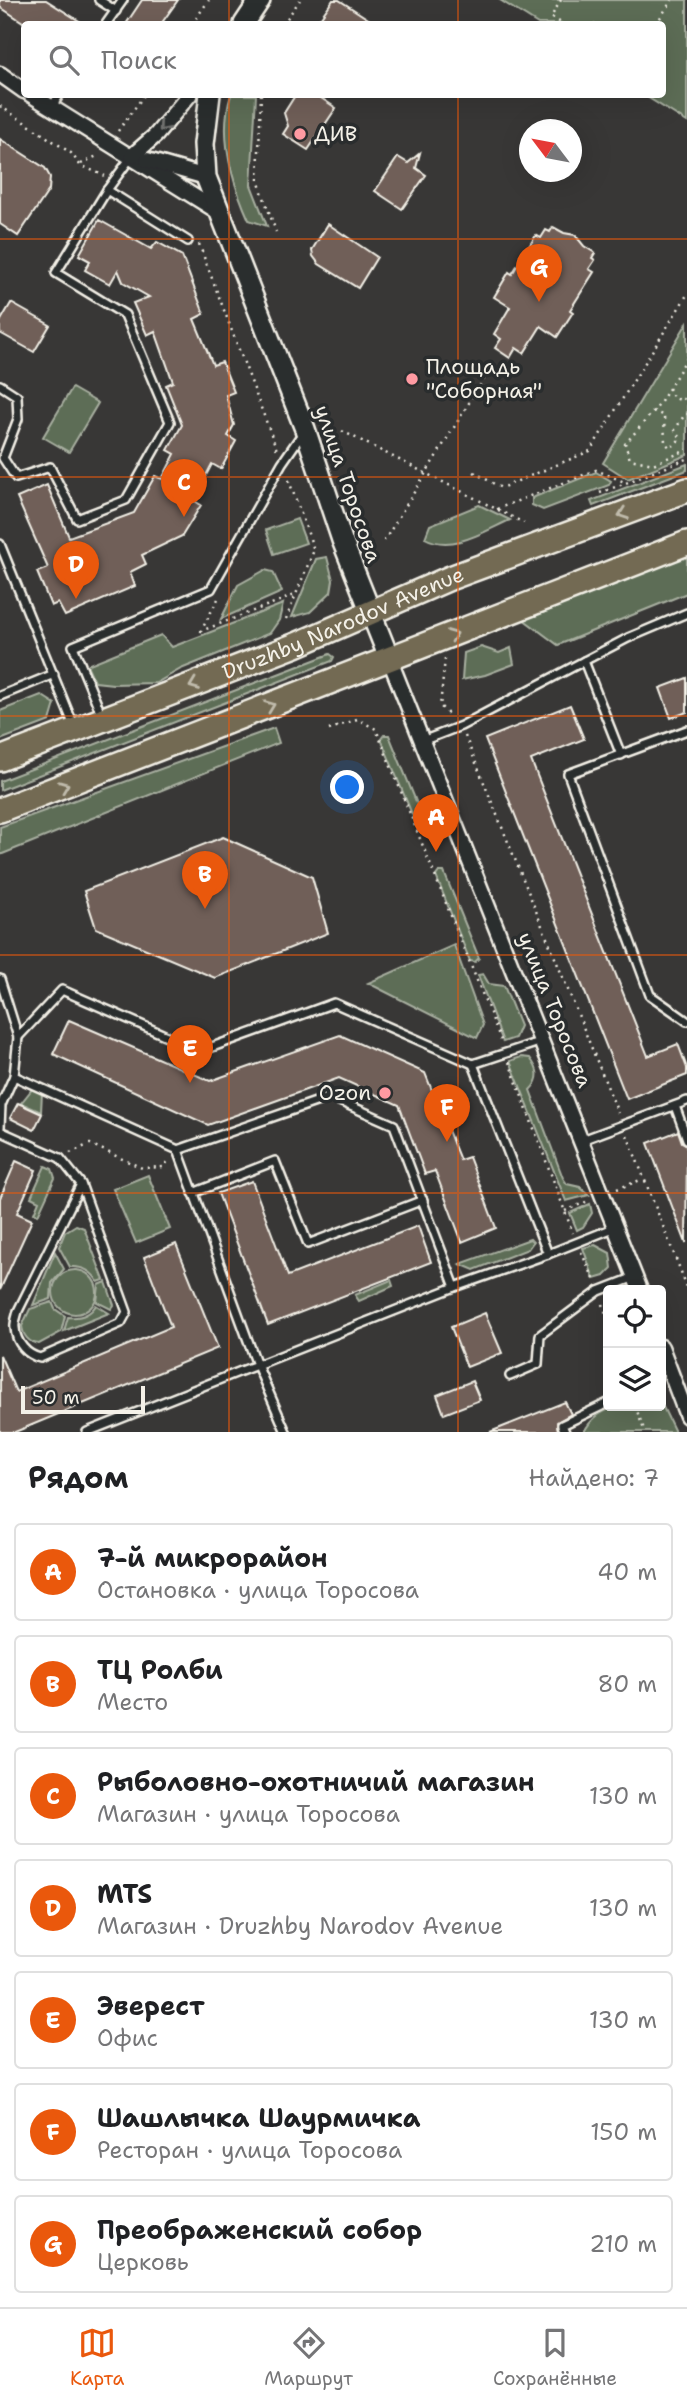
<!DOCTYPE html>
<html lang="ru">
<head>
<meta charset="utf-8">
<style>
  body { margin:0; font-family:"Shantell Sans",sans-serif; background:#f6f6f6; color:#202124 }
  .controls { position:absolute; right:21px; bottom:21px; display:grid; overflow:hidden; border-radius:7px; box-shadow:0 7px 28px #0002 }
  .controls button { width:63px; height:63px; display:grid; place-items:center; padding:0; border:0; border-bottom:2px solid #e0e0e0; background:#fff; color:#202124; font:35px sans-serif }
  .compass { position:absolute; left:519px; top:119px; width:63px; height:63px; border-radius:50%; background:#fff; box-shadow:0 7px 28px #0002; rotate:302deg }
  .scale { position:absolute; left:21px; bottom:18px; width:124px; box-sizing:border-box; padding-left:7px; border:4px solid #f4f1e8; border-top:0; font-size:19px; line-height:24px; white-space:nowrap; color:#f4f1e8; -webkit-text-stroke:5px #2a2d2e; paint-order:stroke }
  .you { position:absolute; left:348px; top:788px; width:24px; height:24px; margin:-18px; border:5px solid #fff; border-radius:50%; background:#1a73e8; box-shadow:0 0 0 10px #1a73e833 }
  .badge { display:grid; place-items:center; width:46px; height:46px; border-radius:50%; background:#ea580c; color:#fff; font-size:23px; font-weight:700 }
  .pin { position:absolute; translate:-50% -58px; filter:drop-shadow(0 2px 4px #0008) }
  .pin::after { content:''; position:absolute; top:37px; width:24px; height:21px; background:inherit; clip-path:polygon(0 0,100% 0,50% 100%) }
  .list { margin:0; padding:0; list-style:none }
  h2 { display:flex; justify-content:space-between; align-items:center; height:91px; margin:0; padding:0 28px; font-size:30px }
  h2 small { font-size:23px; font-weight:400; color:#757577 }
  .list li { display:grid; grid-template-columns:46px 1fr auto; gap:21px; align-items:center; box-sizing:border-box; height:98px; margin:0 14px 14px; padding:0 14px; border:2px solid #e0e0e0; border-radius:7px }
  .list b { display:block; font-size:26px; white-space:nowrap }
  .list p { margin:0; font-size:23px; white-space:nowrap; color:#757577 }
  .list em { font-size:23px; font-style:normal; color:#757577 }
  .icon { flex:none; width:38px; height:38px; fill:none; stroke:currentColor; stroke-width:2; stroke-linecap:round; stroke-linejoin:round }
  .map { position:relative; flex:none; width:687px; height:1432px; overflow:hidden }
  .search { position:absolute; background:#fff; box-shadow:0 7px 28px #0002; left:21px; right:21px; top:21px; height:77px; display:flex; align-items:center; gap:18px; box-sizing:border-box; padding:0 24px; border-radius:7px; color:#757577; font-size:26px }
  .sheet { height:875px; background:#fff }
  nav { display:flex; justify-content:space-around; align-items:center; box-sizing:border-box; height:98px; border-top:2px solid #e0e0e0; background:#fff; font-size:19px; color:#757577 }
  nav a { display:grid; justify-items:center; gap:4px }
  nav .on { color:#ea580c }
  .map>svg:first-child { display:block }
</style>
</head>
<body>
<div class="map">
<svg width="687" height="1432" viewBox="0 0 687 1432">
  <rect width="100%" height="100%" fill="#383736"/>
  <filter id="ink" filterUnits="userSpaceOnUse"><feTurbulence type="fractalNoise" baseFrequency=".0143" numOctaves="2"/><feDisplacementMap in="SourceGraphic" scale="14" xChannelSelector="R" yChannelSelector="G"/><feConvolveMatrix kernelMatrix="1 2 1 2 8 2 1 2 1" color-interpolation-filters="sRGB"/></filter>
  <g filter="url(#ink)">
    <g fill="#5d6d57" stroke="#a8afa0" stroke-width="2">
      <polygon points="500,0 687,0 687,122 644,95 662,94 662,24 538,24"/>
      <path d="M231,95H256L251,185L267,226L249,220C232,182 218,135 231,95Z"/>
      <polygon points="687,323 687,455 628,479 603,463"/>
      <polygon points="72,388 98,403 69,452 43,437"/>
      <polygon points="687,464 687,470 593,506 591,501"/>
      <polygon points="596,472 611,481 609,485 543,510 532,505 532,498"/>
      <path d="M479,505L510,520C485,531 452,553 425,538L430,525Z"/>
      <polygon points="297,519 306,543 274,554 266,530"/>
      <polygon points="687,556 687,593 558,645 523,619"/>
      <polygon points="327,557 333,580 331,592 310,612 292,617 316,559"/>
      <polygon points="265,570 273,572 282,592 221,619 238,585"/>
      <polygon points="283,604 279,620 270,633 181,669 156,683 113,684 95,682 87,665 161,635 172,647"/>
      <polygon points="481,647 499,653 511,648 514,664 485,675 462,680 464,653"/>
      <polygon points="330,654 334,657 332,661 0,790 0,781"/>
      <polygon points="41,695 55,704 50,721 0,740 0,711"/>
      <polygon points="274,728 279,743 0,855 0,827"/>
      <polygon points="384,735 389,735 424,821 420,825 416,824 381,739"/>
      <polygon points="439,872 444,872 479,958 475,962 470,961 436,876"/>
      <polygon points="454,945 483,1025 477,1038 368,983"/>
      <polygon points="483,974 489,984 504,986 520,1026 515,1038 503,1042 478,975"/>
      <path d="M521,1057L530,1058C539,1070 541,1079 530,1090L563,1178L567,1184L580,1187L589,1195L566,1201L510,1061Z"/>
      <polygon points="33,1088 42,1092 41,1112 21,1103"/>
      <polygon points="45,1166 52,1169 55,1178 38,1215 34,1213 39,1201 31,1197"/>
      <polygon points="148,1175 170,1229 136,1243 113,1189"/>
      <polygon points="590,1204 592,1213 583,1227 577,1230 570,1213"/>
      <path d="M76,1225L84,1228L104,1280L98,1282C92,1271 83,1266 70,1267L59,1247L65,1232Z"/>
      <polygon points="530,1239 533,1242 528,1249 474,1270 460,1264"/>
      <polygon points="595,1245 610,1253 612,1268 604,1276 594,1279 583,1248"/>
      <polygon points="55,1252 64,1269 52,1283 51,1299 33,1305"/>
      <circle cx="75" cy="1292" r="22"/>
      <polygon points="391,1280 393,1286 359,1301 355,1295"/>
      <polygon points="106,1282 114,1305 111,1309 97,1302 99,1285"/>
      <path d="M52,1302L55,1309L65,1316L61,1332L39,1344C29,1343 23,1336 22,1326L30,1309Z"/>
      <path d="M96,1305L109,1313L64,1331L68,1317C79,1318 90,1315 96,1305Z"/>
      <path d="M661,1403L675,1432H584C601,1400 630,1406 661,1406Z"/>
    </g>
    <g fill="#705f58" stroke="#f4f1e8" stroke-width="2">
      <polygon points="0,0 46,0 84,24 26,24 0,7"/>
      <polygon points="142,0 178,0 161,24 126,24"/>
      <polygon points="333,0 339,0 376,24 316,24"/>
      <polygon points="296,94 315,94 336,108 308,150 283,134 288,126 284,113"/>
      <polygon points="0,139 45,168 50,177 49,190 18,236 0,224"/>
      <polygon points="420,153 416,168 426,175 402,209 375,191 398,157 408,163"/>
      <polygon points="99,220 151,249 157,242 182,256 204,314 194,319 213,365 222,362 234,392 226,395 234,425 228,436 236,441 221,469 212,464 193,500 201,505 182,536 142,555 146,564 130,572 135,586 65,616 58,603 51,606 37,572 48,568 17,498 47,485 69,537 134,513 155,476 162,479 175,454 168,450 182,425 166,385 173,382 155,331 147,335 133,303 149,297 123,282 118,270 110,284 85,270 90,261 79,255"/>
      <polygon points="328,224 377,257 358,288 319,264 313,256 312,250"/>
      <polygon points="553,227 564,233 575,235 584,246 595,253 592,258 595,260 589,269 594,272 570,310 573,312 557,337 541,326 524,353 516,348 510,358 495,348 501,339 494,334 510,307 494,297 509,272 512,274 536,235 541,238 546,230 550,232"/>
      <polygon points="11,303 50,325 34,352 0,333 0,322"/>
      <polygon points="687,678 687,712 671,718 660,688"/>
      <polygon points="570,705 584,739 531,760 648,1056 678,1044 687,1068 687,1075 627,1099 485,739"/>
      <polygon points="223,837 312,877 328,933 215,978 96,928 84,891"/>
      <polygon points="69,1020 210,1081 340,1035 425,1073 460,1160 469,1157 496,1228 462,1242 435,1171 425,1174 399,1105 339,1078 208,1125 53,1054"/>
      <polygon points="18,1103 42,1114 34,1130 10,1118"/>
      <polygon points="678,1131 682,1142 687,1145 686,1243 648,1143"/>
      <polygon points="16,1161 36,1170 17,1213 32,1220 0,1290 0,1198"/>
      <polygon points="252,1181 288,1276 418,1226 431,1262 268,1325 218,1193"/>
      <polygon points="176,1244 218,1348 15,1432 0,1432 0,1355 16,1392 171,1327 144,1257"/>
      <polygon points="485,1313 502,1353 467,1367 451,1327"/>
      <polygon points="472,1381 480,1400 444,1414 437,1395"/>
      <polygon points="565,1402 571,1414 557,1422 558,1432 490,1432"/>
    </g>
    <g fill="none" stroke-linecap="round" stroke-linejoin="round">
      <g stroke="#f4f1e8" stroke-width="12">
        <g id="service">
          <polyline points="99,0 116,11"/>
          <polyline points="106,24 123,0"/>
          <polyline points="51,108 60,94"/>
          <polyline points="107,190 188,241"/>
          <polyline points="0,385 17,396 18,419 3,458 16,478 50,467 77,519 126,500 170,422 125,315 56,273 107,190 132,156"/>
          <polyline points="0,544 74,726"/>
          <polyline points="584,661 628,638 687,613"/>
          <polyline points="0,696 54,674"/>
          <polyline points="102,716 73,646 211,589 282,463 302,434"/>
          <polyline points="687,730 568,774 650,995 687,1021"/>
          <polyline points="422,741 461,726 584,661 621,755"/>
          <polyline points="0,979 18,1037 62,990 201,1051 334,1003 473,1064 542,1041"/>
          <polyline points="18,1037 14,1076 178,1150"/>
          <polyline points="675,1106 687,1139"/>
          <polyline points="0,1127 1,1105 14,1076"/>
          <path d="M0,1131L60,1158L81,1184L127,1312L121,1323L40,1358C27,1355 16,1343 15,1328C14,1323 17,1316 18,1311L81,1184"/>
          <polyline points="582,1140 687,1101"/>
          <polyline points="193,1193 275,1161 308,1244 423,1200"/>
          <polyline points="548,1254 616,1227"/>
          <polyline points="455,1287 548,1254 473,1064"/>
          <polyline points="510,1376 538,1364 540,1335 599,1291 635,1277"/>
          <polyline points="87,1432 241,1371 257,1365 455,1287 394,1125 330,1097 178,1150 257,1365 286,1432"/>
          <polyline points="565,1432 562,1425 608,1403"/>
        </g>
      </g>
      <g stroke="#f4f1e8" stroke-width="19">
        <g id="minor">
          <polyline points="0,74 24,91"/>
          <polyline points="30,94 222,214"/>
          <polyline points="132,156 156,135 190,94"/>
          <polyline points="147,160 206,177"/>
          <polyline points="389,658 640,1290"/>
          <polyline points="661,1347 687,1416"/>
        </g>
      </g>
      <g stroke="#f4f1e8" stroke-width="24">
        <g id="tertiary">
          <polyline points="244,24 260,0"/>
          <polyline points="210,94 204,144 206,177 305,429 342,540 389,658"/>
        </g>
      </g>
      <g stroke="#f4f1e8" stroke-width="28">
        <g id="primary">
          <path id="s1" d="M0,759L296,645L450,578L687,490"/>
          <polyline points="0,810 687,543"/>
        </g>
      </g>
      <g stroke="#f4f1e8" stroke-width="2.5" stroke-dasharray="2 5" stroke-linecap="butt">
        <polyline points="561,0 551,17 563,24"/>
        <polyline points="192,24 209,0"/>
        <polyline points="283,24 300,0"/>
        <polyline points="656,24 672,0"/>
        <polyline points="261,94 258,180 276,232"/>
        <polyline points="0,106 71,153 80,165 105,176"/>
        <polyline points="118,131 145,94"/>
        <polyline points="81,164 97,156"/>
        <polyline points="199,244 277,450"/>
        <polyline points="687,358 659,405 625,444 630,459 653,464 687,450"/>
        <polyline points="669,388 673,397 682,401 687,394"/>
        <polyline points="653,411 664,416 665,443 671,448 681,438 675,430 685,414 687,414"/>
        <polyline points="342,431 524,523"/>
        <polyline points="474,472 501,488 590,451 687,295"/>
        <polyline points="600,493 687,459"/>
        <polyline points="497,509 596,470 627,483"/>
        <polyline points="384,541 485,377"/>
        <polyline points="218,599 201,631 295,595"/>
        <polyline points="286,619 314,550 288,478"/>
        <polyline points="445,659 440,706 451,717"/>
        <polyline points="329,730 357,719 376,729 502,1043"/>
        <polyline points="465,736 618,1113"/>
        <polyline points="509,1062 573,1233"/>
        <polyline points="627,1135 687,1287"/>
        <polyline points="70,1153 90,1144 142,1168 164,1167 168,1161"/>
        <polyline points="617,1189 643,1179"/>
        <polyline points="565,1211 588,1201"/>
        <polyline points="581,1252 595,1281"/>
        <polyline points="603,1304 608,1321"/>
        <polyline points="635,1406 645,1432"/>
      </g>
      <use href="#service" stroke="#2a2d2e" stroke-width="7"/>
      <use href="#minor" stroke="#2a2d2e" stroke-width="14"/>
      <use href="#tertiary" stroke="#2a2d2e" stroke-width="19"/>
      <use href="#primary" stroke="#736b52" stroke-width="23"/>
    </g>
    <defs><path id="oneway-chevron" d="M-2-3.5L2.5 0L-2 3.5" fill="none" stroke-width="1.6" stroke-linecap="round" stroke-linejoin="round" transform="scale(1.75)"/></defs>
    <use stroke="#71726f" href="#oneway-chevron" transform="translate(163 127) rotate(131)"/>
    <g stroke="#c0bbac">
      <use href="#oneway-chevron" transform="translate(623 514) rotate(160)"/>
      <use href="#oneway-chevron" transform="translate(453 635) rotate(-21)"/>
      <use href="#oneway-chevron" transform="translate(194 685) rotate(159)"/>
      <use href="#oneway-chevron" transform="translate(270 706) rotate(-21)"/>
      <use href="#oneway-chevron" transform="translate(64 786) rotate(-21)"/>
    </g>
  </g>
  <path fill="none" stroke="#e8590c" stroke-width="2" stroke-opacity="0.55" d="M229,0V24M458,0V24M229,94V1432M458,94V1432M0,239H687M0,477H687M0,716H687M0,955H687M0,1193H687"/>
  <g fill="#ff9aa2" stroke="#2a2d2e" stroke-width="2.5">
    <circle cx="300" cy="134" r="7"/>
    <circle cx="412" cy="379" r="7"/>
    <circle cx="385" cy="1093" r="7"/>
  </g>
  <g text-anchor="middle" stroke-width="7" stroke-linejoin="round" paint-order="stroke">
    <g font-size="21" fill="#f4f1e8" stroke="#2a2d2e" text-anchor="start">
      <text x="314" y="141">ДИВ</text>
      <text x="426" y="374">Площадь<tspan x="426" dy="24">"Соборная"</tspan></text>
      <text x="371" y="1100" text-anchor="end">Ozon</text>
    </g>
    <g font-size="21" fill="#f4f1e8" stroke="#2a2d2e">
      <text transform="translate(348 484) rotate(71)" y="7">улица Торосова</text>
      <text dy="7" stroke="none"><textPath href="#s1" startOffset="369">Druzhby Narodov Avenue</textPath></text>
      <text transform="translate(555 1010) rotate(68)" y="7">улица Торосова</text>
    </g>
  </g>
</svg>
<div class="controls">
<button><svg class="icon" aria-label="locate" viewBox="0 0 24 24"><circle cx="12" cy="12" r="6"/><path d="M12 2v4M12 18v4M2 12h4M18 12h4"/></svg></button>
<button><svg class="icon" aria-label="layers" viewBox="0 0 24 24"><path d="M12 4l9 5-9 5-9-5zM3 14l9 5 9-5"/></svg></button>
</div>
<svg class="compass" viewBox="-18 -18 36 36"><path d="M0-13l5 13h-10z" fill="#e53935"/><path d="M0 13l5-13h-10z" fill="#757577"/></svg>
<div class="scale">50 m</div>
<div class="you"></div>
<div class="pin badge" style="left:436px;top:852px">A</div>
<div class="pin badge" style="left:205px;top:909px">B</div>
<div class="pin badge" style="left:184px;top:517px">C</div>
<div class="pin badge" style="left:76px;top:599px">D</div>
<div class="pin badge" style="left:190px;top:1083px">E</div>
<div class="pin badge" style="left:447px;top:1142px">F</div>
<div class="pin badge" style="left:539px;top:302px">G</div>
<div class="search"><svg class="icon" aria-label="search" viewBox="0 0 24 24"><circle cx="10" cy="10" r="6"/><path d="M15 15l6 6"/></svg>Поиск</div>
</div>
<section class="sheet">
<h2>Рядом<small>Найдено: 7</small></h2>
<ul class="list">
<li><span class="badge">A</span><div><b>7-й микрорайон</b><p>Остановка · улица Торосова</p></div><em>40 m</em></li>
<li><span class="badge">B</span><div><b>ТЦ Ролби</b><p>Место</p></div><em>80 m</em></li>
<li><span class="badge">C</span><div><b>Рыболовно-охотничий магазин</b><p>Магазин · улица Торосова</p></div><em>130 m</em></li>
<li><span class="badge">D</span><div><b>MTS</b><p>Магазин · Druzhby Narodov Avenue</p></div><em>130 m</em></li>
<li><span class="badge">E</span><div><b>Эверест</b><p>Офис</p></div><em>130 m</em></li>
<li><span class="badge">F</span><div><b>Шашлычка Шаурмичка</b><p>Ресторан · улица Торосова</p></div><em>150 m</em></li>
<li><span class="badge">G</span><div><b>Преображенский собор</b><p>Церковь</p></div><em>210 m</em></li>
</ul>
</section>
<nav>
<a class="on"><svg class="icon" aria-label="map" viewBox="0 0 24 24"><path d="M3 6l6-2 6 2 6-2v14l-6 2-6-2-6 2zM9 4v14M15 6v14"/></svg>Карта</a>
<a><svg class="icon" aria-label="directions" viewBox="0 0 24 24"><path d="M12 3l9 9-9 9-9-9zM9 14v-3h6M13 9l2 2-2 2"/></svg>Маршрут</a>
<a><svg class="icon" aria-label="saved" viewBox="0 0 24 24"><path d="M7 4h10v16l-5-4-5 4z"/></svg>Сохранённые</a>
</nav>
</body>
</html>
